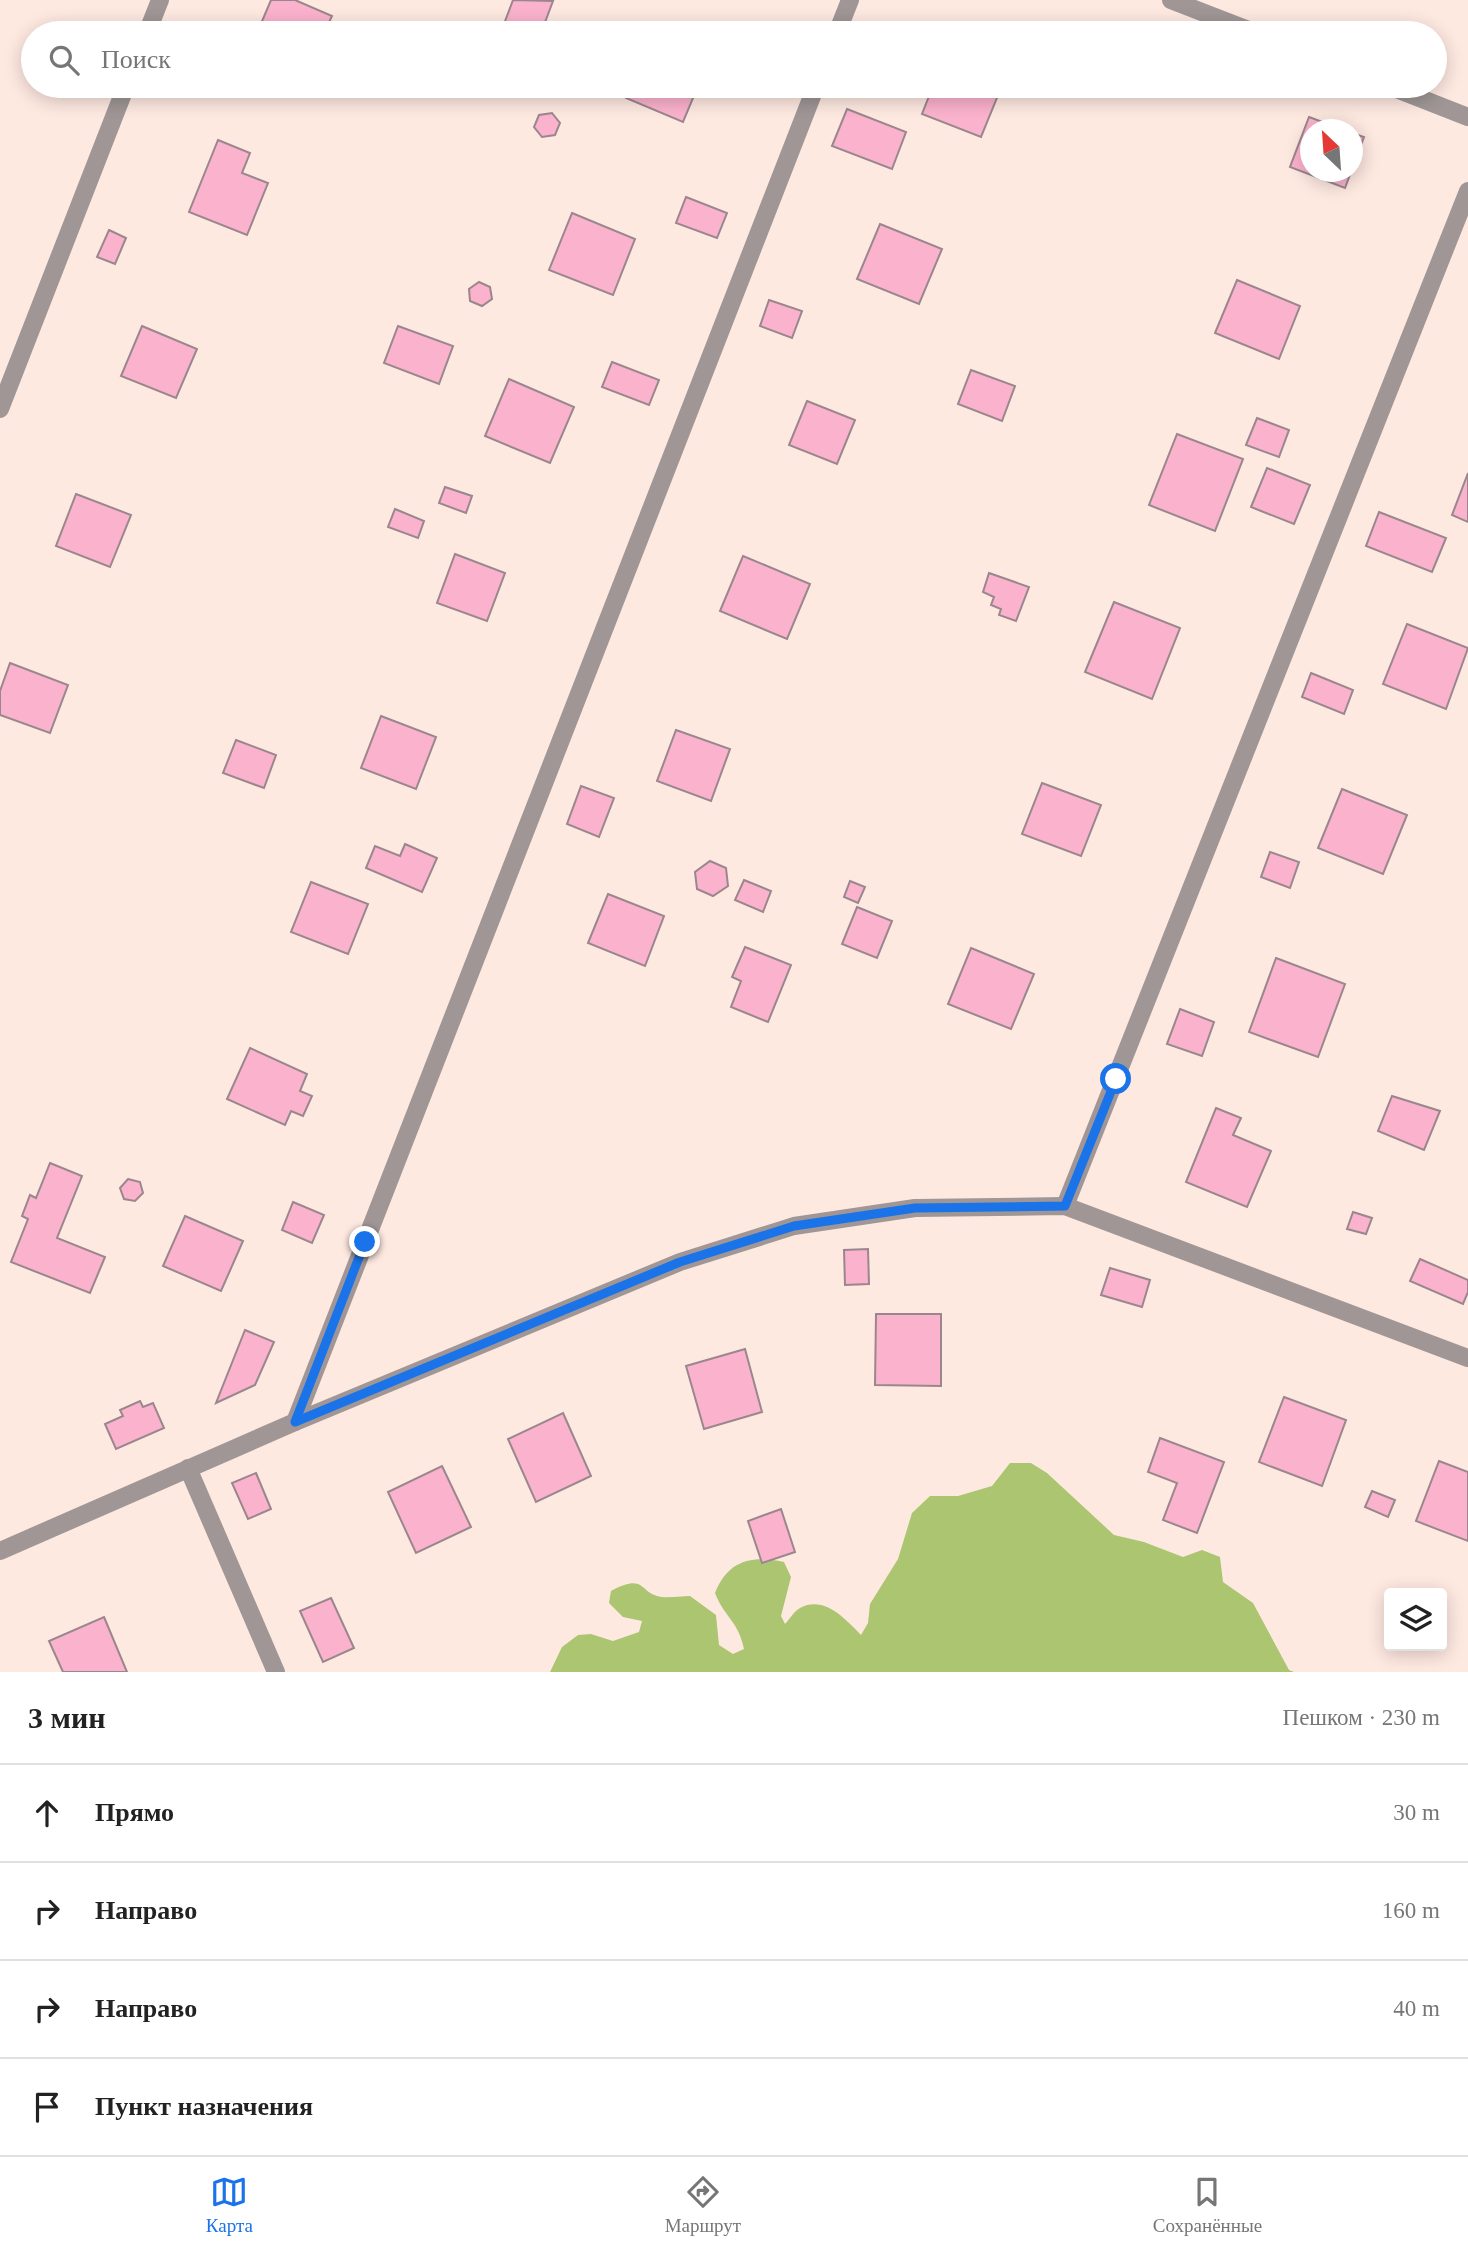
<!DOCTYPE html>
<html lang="ru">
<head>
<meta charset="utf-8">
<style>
  body { margin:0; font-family:Georgia,serif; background:#f2f2f2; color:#222 }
  .controls { position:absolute; right:21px; bottom:21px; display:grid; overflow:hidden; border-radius:7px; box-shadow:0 4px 18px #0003 }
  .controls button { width:63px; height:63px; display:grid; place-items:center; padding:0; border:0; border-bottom:2px solid #e0e0e0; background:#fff; color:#222; font:35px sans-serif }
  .compass { position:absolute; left:1300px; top:119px; width:63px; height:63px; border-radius:50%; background:#fff; box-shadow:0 4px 18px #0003; rotate:335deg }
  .stop { position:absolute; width:21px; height:21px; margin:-16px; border:5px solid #1a73e8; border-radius:50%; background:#fff }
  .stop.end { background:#1a73e8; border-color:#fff; box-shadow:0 2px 7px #0008 }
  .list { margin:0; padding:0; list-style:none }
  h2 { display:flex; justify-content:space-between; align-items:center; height:91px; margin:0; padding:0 28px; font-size:30px }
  h2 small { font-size:23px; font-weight:400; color:#767676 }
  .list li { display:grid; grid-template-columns:46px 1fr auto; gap:21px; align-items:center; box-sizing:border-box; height:98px; padding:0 28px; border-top:2px solid #e0e0e0 }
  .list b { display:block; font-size:26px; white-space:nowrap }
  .list em { font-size:23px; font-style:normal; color:#767676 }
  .icon { flex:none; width:38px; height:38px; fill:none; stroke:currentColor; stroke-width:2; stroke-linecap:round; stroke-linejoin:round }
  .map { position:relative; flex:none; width:1468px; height:1672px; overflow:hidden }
  .search { position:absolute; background:#fff; box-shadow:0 4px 18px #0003; left:21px; right:21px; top:21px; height:77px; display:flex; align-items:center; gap:18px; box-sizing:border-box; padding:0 24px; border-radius:38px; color:#767676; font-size:26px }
  .sheet { height:483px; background:#fff }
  nav { display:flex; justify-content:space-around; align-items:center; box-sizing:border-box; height:98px; border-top:2px solid #e0e0e0; background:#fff; font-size:19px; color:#767676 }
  nav a { display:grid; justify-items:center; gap:4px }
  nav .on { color:#1a73e8 }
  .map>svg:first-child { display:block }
</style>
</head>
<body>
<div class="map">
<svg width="1468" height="1672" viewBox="0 0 1468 1672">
  <rect width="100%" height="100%" fill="#fee9e1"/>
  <path fill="#abc570" d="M1010,1463H1031L1047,1473L1114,1535L1144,1542L1183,1557L1202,1550L1220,1557L1223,1582L1253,1603L1289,1670L1294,1672H550L562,1647L578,1635L591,1634L613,1641L639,1632L642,1621L623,1617L609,1603L611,1591C647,1572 638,1594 662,1597C671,1598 681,1596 690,1596L716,1615L719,1645L733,1654L744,1649C738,1620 724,1617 715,1593C728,1560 752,1555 784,1562L791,1577L781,1616L785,1624C789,1620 794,1611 800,1608C825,1595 846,1620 861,1635L868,1623L870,1604L898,1559L912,1513L930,1496H958L992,1486Z"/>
  <g fill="#fbb2cc" stroke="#9a878d" stroke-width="2">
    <polygon points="271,0 295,0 332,16 324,33 257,33"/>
    <polygon points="513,0 553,1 541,33 527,33 504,24"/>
    <polygon points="401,86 426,86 421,96"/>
    <polygon points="631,86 698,86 683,122 626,98"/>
    <polygon points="933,86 1001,88 981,137 922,114"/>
    <polygon points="847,109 906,132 892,169 832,146"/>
    <polygon points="552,113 560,123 555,135 542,137 534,127 539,115"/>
    <polygon points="1309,117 1344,130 1310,130 1310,172 1351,172 1345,188 1290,167"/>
    <polygon points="1352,133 1364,137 1352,168"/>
    <polygon points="218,140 250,153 242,173 268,183 247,235 189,212"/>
    <polygon points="686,197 727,213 717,238 676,223"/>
    <polygon points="572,213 635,239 613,295 549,270"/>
    <polygon points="880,224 942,249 919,304 857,279"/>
    <polygon points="109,230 126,238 115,264 97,257"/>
    <polygon points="1237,280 1300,306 1279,359 1215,333"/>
    <polygon points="479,282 490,287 492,299 482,306 470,301 469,289"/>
    <polygon points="769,300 802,311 792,338 760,326"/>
    <polygon points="142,326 197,349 176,398 121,376"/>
    <polygon points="398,326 453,346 439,384 384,363"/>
    <polygon points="612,362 659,380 649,405 602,387"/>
    <polygon points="971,370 1015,386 1002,421 958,404"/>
    <polygon points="509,379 574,407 550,463 485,436"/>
    <polygon points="807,401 855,420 837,464 789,445"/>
    <polygon points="1257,418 1289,430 1279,457 1246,445"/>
    <polygon points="1177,434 1243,459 1215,531 1149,505"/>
    <polygon points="1267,468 1310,485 1294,524 1251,507"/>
    <polygon points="1468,473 1468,522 1452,515"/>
    <polygon points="445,487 472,496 466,513 439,503"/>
    <polygon points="76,494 131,515 110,567 56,546"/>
    <polygon points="395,509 424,521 418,538 388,527"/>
    <polygon points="1379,512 1446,538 1432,572 1366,546"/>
    <polygon points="455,554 505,573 487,621 437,603"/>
    <polygon points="743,556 810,584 787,639 720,611"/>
    <polygon points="989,573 1029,587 1016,621 999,615 1001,609 991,605 994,597 983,592"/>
    <polygon points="1114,602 1180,628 1152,699 1085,672"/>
    <polygon points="1407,624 1468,648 1446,709 1383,684"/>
    <polygon points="10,663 68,685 50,733 0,715 0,691"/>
    <polygon points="1311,673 1353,690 1344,714 1302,697"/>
    <polygon points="381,716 436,737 416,789 361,768"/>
    <polygon points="676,730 730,749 711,801 657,781"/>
    <polygon points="236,740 276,755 264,788 223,773"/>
    <polygon points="1042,783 1101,805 1081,856 1022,834"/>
    <polygon points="581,786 614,798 599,837 567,824"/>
    <polygon points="1342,789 1407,815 1383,874 1318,848"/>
    <polygon points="405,844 437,858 422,892 366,868 375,846 400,856"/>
    <polygon points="1270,852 1299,862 1290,888 1261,877"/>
    <polygon points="710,861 726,868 728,886 713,896 697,889 695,872"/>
    <polygon points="744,880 771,891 763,912 735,900"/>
    <polygon points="850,881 865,887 858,903 844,897"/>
    <polygon points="311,882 368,904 348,954 291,932"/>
    <polygon points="608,894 664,916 645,966 588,943"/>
    <polygon points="857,907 892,921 877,958 842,944"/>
    <polygon points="745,947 791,965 768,1022 731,1007 741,981 732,977"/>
    <polygon points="971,948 1034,974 1011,1029 948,1004"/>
    <polygon points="1276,958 1345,984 1318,1057 1249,1032"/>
    <polygon points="1180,1009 1214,1022 1202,1056 1167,1044"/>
    <polygon points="250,1048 307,1074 300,1091 312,1096 303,1116 291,1111 285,1125 227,1099"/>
    <polygon points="1392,1096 1440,1111 1424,1150 1378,1131"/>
    <polygon points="1216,1108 1241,1118 1233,1135 1271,1151 1247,1207 1186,1182"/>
    <polygon points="50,1163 82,1176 57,1238 105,1257 90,1293 11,1262 28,1219 22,1216 30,1195 36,1198"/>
    <polygon points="128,1179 140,1182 143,1193 135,1201 124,1199 120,1188"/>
    <polygon points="293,1202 324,1215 312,1243 282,1230"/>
    <polygon points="1353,1212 1372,1218 1366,1234 1347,1229"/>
    <polygon points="185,1216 243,1241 221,1291 163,1266"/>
    <polygon points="868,1249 869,1284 845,1285 844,1250"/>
    <polygon points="1420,1259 1468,1280 1468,1292 1463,1304 1410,1281"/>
    <polygon points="1110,1268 1150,1280 1142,1307 1101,1295"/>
    <polygon points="876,1314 941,1314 941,1386 875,1385"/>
    <polygon points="245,1330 274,1342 255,1385 216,1403"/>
    <polygon points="745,1349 762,1412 704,1429 686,1366"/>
    <polygon points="1284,1397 1346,1420 1322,1486 1259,1462"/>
    <polygon points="140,1401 143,1407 153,1403 164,1428 116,1449 105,1424 123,1416 120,1410"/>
    <polygon points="563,1413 591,1476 536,1502 508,1439"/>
    <polygon points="1160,1438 1224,1462 1197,1533 1163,1520 1177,1483 1148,1472"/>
    <polygon points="1439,1461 1468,1472 1468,1541 1416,1521"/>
    <polygon points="442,1466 471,1527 416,1553 388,1492"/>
    <polygon points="256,1473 271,1509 248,1519 232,1483"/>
    <polygon points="1372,1491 1395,1500 1388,1517 1365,1507"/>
    <polygon points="781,1509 795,1552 762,1563 748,1521"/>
    <polygon points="331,1598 354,1648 323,1662 300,1611"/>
    <polygon points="104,1617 127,1672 63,1672 49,1641"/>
  </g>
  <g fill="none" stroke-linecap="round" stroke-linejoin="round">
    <g stroke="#9f9695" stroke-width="18">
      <polyline points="1171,0 1256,33"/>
      <polyline points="147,33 160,0"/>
      <polyline points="837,33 850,0"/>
      <polyline points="1389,86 1468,117"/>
      <polyline points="0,409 126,86"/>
      <polyline points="1065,1206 1468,191"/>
      <polyline points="295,1422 816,86"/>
      <polyline points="188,1468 276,1672"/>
      <polyline points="0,1551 295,1422 680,1262 794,1226 915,1208 1065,1206 1468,1358"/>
    </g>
  </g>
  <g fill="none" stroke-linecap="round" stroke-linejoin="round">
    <polyline stroke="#1a73e8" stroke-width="9" points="365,1242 295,1422 680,1262 794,1226 915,1208 1065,1206 1116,1079"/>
  </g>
</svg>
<div class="controls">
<button><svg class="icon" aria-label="layers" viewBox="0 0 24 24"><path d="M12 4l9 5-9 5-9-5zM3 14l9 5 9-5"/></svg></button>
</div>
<svg class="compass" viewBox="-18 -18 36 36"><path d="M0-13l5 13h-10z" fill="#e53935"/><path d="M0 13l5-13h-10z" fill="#767676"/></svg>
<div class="stop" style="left:1116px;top:1079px"></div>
<div class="stop end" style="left:365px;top:1242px"></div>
<div class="search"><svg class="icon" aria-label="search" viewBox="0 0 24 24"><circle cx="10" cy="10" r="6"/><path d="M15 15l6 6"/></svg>Поиск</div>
</div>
<section class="sheet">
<h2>3 мин<small>Пешком · 230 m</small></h2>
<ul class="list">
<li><svg class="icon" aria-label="ahead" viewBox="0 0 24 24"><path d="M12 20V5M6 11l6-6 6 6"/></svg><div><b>Прямо</b></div><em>30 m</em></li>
<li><svg class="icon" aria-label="right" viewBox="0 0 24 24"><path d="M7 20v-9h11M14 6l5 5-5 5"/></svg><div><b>Направо</b></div><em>160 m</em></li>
<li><svg class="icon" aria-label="right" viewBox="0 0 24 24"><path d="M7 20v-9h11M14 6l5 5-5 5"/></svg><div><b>Направо</b></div><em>40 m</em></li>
<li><svg class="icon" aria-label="arrive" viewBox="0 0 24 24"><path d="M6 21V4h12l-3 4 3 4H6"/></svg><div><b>Пункт назначения</b></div></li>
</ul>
</section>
<nav>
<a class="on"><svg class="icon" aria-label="map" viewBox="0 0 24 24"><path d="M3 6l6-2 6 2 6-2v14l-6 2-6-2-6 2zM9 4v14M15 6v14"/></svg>Карта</a>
<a><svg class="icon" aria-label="directions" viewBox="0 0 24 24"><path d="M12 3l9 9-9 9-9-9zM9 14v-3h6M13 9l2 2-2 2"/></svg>Маршрут</a>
<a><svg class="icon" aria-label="saved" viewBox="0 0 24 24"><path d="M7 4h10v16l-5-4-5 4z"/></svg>Сохранённые</a>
</nav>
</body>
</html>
